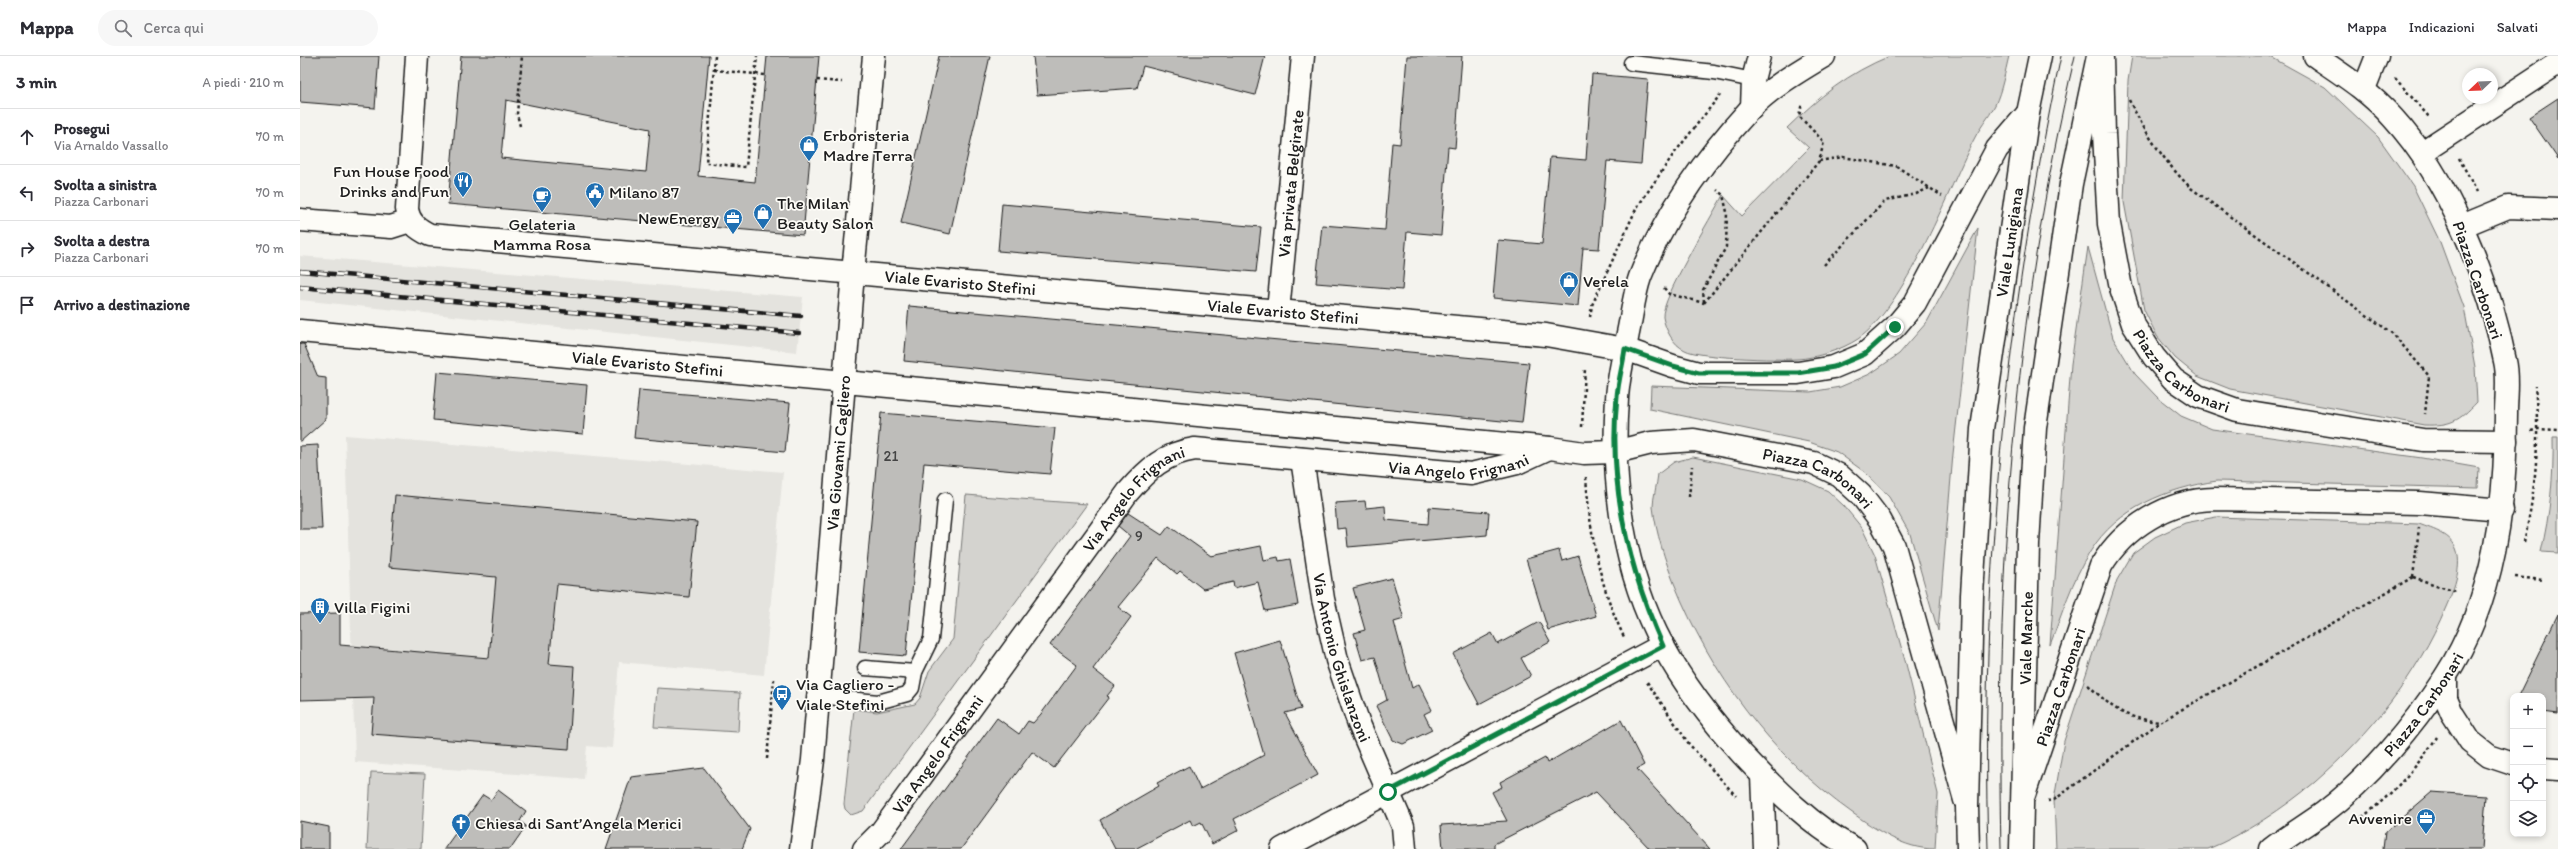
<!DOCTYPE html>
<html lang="it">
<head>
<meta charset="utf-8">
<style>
  body { margin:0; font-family:Itim,sans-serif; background:#f7f7f7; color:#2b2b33 }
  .controls { position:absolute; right:12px; bottom:12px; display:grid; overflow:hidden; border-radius:8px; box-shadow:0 2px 6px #0003 }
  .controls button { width:36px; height:36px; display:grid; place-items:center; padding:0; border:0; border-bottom:1px solid #e1e1e2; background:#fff; color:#2b2b33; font:20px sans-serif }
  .compass { position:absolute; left:2162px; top:12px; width:36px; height:36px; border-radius:50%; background:#fff; box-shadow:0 2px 6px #0003; rotate:247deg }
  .stop { position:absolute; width:12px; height:12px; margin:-9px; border:3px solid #0b8043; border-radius:50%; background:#fff }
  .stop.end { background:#0b8043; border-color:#fff; box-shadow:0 1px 4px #0008 }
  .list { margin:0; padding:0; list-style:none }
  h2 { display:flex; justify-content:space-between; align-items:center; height:52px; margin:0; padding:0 16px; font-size:17px }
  h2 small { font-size:13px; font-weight:400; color:#7c7c81 }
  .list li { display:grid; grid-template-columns:26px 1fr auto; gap:12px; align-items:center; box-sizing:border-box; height:56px; padding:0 16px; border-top:1px solid #e1e1e2 }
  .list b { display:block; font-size:15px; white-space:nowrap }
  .list p { margin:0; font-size:13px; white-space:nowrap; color:#7c7c81 }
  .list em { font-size:13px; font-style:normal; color:#7c7c81 }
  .icon { flex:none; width:22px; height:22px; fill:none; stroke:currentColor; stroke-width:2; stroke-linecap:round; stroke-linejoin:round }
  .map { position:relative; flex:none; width:2258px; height:793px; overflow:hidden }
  header { display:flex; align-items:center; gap:24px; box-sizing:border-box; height:56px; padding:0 20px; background:#fff; border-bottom:1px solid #e1e1e2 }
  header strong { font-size:19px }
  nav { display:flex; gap:22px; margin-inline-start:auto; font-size:14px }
  .search { width:280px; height:36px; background:#f7f7f7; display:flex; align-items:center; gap:10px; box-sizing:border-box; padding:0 14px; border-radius:22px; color:#7c7c81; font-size:15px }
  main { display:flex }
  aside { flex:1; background:#fff }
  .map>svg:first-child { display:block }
</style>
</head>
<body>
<header>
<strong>Mappa</strong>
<div class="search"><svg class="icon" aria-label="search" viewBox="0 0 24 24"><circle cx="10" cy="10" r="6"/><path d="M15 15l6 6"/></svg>Cerca qui</div>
<nav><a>Mappa</a><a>Indicazioni</a><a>Salvati</a></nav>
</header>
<main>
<aside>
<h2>3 min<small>A piedi · 210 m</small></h2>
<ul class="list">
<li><svg class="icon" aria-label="ahead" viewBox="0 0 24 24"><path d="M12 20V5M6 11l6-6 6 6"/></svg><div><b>Prosegui</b><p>Via Arnaldo Vassallo</p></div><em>70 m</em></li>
<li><svg class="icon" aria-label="left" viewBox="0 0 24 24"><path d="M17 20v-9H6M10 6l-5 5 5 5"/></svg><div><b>Svolta a sinistra</b><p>Piazza Carbonari</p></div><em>70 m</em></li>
<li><svg class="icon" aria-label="right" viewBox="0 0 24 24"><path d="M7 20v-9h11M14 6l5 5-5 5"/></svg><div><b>Svolta a destra</b><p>Piazza Carbonari</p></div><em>70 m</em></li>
<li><svg class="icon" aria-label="arrive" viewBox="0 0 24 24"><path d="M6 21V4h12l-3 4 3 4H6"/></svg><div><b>Arrivo a destinazione</b></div></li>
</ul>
</aside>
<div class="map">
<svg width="2258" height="793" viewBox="0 0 2258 793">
  <rect width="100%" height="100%" fill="#f4f3ee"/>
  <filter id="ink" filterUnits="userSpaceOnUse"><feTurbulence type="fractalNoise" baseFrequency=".025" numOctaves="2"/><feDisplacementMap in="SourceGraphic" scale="8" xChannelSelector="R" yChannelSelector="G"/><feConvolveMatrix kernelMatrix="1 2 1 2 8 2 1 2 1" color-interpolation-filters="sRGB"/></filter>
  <g filter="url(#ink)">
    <g fill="#e4e3de">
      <polygon points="0,200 503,241 497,296 0,244"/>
      <polygon points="45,379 483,416 464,619 319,606 312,692 287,690 284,723 55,706"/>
    </g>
    <g fill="#d4d3cf" stroke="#787876">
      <path d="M1590,0H1709C1705,16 1702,34 1695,49C1689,62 1678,73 1672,87C1646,139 1605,250 1558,283C1541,294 1516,302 1497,303C1478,304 1399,302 1385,294C1373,289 1365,273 1363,261C1361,243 1412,160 1423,139L1442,160L1509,92L1487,72C1519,41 1548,17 1590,0Z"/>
      <path d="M1832,0H1969L2025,31L2078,81L2113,130L2140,186L2164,251L2175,311L2177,346C2159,365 2151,370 2124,369L1930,333L1897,320L1875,302L1857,280L1844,254L1824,146L1828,25Z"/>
      <polygon points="1678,172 1653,398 1638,575 1610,478 1589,441 1566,417 1537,396 1509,386 1350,353 1351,330 1510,336 1540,331 1570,318 1599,298 1627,266"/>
      <path d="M1788,191L1813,282L1835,318L1857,341L1881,360L1912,373L2122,402L2179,412L2178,432L1917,425C1868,432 1817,452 1790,496C1772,524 1762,558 1750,589L1771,308Z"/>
      <path d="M2253,381H2258V497L2241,496C2250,458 2254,420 2253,381Z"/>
      <path d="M1393,401L1502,423L1528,435L1544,450L1562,472L1575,499L1606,608L1638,738L1635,793C1603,793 1577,774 1551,756C1472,700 1410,617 1374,527C1365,504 1356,477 1353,451C1353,441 1357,429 1358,418L1374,406Z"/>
      <polygon points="666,439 787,448 563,755 551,759 545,753 544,748 554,653 577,656 615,648 620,642 629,615 653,583"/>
      <path d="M1916,461L2119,468C2134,474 2152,478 2157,495C2162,513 2153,535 2146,551C2117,620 2071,677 2015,726C1984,752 1945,778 1908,793H1756L1754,744L1764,685L1817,524L1833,497L1855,481L1885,467Z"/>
      <polygon points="357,632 440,637 438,676 354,671"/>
      <polygon points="71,716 125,718 121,793 67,793"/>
    </g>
    <g fill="#bebdba" stroke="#1c1c1c" fill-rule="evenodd">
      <polygon points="0,0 79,0 75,52 0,46"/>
      <path d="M161,0H409L398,120L455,126L467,0H519L503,179L148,148ZM206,44L350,73L346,116L201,102Z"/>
      <polygon points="639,0 690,0 650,178 601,167"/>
      <polygon points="733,0 965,0 955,39 843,10 837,32 737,39"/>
      <polygon points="1107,0 1162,0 1155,92 1148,91 1141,179 1107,176 1102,234 1016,227 1022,169 1085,174 1092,87 1100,88"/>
      <polygon points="1292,18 1348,23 1341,108 1307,105 1299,193 1283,192 1278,250 1193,242 1198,184 1242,188 1250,101 1286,104"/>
      <polygon points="2258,42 2258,103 2229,61"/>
      <polygon points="702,148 961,171 956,216 698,195"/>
      <polygon points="609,250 1229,307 1222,367 604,305"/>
      <polygon points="0,288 4,288 18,321 26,322 26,363 0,386"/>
      <polygon points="137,316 287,329 283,378 133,364"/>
      <polygon points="339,334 490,347 485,396 334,382"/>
      <polygon points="581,357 755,372 750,418 624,407 606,600 559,596"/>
      <polygon points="18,389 22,473 0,473 0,390"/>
      <polygon points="95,439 397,466 389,541 257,528 249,608 274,610 269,693 71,678 74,642 0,644 0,558 40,557 40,589 189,602 196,521 89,511"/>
      <polygon points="1065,445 1066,452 1085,450 1086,464 1128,468 1129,451 1189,456 1187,479 1048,491 1046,472 1037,473 1035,447"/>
      <polygon points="828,457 862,479 869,470 911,500 961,490 964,504 978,501 979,505 990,503 998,549 965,555 958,526 934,532 933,526 903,533 880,515 877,518 858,502 818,551 831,561 793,613 815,630 807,640 809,641 754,712 732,696 661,793 601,793 697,662 719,678 728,665 733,667 741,658 777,609 750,589 830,480 818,470"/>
      <polygon points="1259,494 1262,505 1278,500 1296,560 1248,574 1226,503"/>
      <polygon points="1092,522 1104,563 1094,566 1112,632 1119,628 1132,654 1124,658 1132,674 1103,688 1093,684 1076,650 1087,644 1075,601 1062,604 1054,577 1065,574 1053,532"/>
      <polygon points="2258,558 2258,658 2243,656 2243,640 2218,640"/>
      <polygon points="1239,566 1250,586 1221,602 1231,620 1179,648 1153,598 1192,577 1198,588"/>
      <polygon points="980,584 1001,653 985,657 1018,719 934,763 939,774 912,788 901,766 893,770 890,764 835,793 815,793 800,764 859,730 857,727 889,710 900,733 964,699 934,597"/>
      <polygon points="1321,664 1344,709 1337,713 1410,793 1350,793 1296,736 1194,788 1194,793 1143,793 1141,769 1207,765 1192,736 1202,731 1200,726 1245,702 1247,707"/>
      <polygon points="404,712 450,773 442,793 306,793 331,721"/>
      <polygon points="198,734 226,755 220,765 226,770 210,793 144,793 183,739 191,744"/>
      <polygon points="2132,736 2186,740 2182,793 2083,793 2085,776"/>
      <polygon points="0,765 29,771 29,793 0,793"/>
    </g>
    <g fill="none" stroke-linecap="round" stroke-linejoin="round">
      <g stroke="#1c1c1c" stroke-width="17">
        <g id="lane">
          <polyline points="1331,7 1414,16 1453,24"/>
          <polyline points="565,612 615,616"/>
          <polyline points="518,640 578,646 607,638 612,632 615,616 631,583 645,444"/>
        </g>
      </g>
      <g stroke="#1c1c1c" stroke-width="25">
        <g id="street">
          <path id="s1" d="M117,0L107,153C109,167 118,173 130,179L1246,279L1325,293L1373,310L1399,317H1498L1534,311L1565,298L1595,271L1615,247L1697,93L1728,57"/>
          <path d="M1524,0C1499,15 1470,32 1450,53C1406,101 1364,160 1340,221C1334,238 1332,259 1328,277C1324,299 1318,321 1317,343C1311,426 1323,516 1363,590C1384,629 1412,665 1442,698C1475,733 1512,771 1555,793"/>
          <path id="s2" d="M1802,2L1804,78L1809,168L1821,232L1833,268L1854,301L1873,323L1898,340L1937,354L2123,384L2206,385"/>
          <polyline points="2064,33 2077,0"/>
          <polyline points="1452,52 1453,24 1459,0"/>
          <polyline points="2121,97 2258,7"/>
          <polyline points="0,164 91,171 110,165"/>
          <polyline points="2162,170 2208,151 2258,153"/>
          <path id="s3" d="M978,255L1003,0"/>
          <path id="s4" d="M0,275L1250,392L1284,397L1315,396L1351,387L1394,384L1514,407L1539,419L1561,439L1580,464L1594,490L1665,744"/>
          <path id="s5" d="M1002,403L1023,543L1037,604L1059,668L1103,770L1105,793"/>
          <polyline points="2146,620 2146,643 2152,657 2170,685 2189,700 2213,708"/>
          <polyline points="2243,712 2258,713"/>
          <polyline points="1462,720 1465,793"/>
          <path id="s6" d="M1724,739L1801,510C1824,471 1869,444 1914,443L2120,447L2202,454"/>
          <path id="s7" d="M501,793L513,704L553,217L574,0"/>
          <path id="s8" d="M564,793L581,776L828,436C847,414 865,397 895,393L1171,418L1217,407L1249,392"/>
          <polyline points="982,793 1363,589"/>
          <path id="s9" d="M1971,793C1987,781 2005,770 2022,758C2069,723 2113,670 2145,621C2195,544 2206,447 2206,357C2206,340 2209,321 2205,305C2189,223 2149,123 2093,62C2070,36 2043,19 2015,0"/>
        </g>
      </g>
      <g stroke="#1c1c1c" stroke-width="25">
        <g id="primary">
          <path id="s10" d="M1668,793L1667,751L1672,539L1682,373L1728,57L1740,0"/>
          <path id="s11" d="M1721,793L1728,488L1735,372L1771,128L1798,0"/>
        </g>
      </g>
      <g stroke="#1c1c1c" stroke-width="2.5" stroke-dasharray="3 3" stroke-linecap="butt">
        <polyline points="415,0 406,107 446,111 457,0"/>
        <polyline points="414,14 465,19"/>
        <polyline points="2095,22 2129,61"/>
        <polyline points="517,24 542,26"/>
        <path d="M1829,44C1846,78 1865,107 1892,133L2093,278L2129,320L2125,358"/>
        <polyline points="220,70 217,58 222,0"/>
        <polyline points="2159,102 2177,136"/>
        <polyline points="1519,105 1543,101 1596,110 1642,140"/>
        <polyline points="1524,209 1585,145 1616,138 1629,132"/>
        <polyline points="1364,232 1369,238 1404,247"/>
        <polyline points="1404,246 1403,234 1426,191 1427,156 1423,139 1417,134"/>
        <polyline points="1404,247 1519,105 1524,86 1499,60 1502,47"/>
        <polyline points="1290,261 1292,249 1336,153 1373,99 1420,39"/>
        <polyline points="1282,371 1285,312"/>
        <polyline points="2231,375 2238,373 2258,374"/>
        <path d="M1286,421C1290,478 1299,529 1324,581"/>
        <polyline points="1389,441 1392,410"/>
        <path d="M2224,486C2236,433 2240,383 2235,330"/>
        <polyline points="2113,521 2119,472"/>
        <polyline points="2113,521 2153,535 2158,533"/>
        <polyline points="2215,521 2243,524"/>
        <polyline points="1347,626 1389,688 1436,740"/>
        <path d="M1788,629C1815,654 1822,661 1859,666"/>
        <polyline points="467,703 474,623"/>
        <polyline points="1748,745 1754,744 1860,666 2113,521"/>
        <path d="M2057,765C2089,742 2115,714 2137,681"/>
      </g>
      <use href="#lane" stroke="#fdfcf7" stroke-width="14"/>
      <use href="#street" stroke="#fdfcf7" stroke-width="22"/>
      <use href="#primary" stroke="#fdfcf7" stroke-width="22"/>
      <g stroke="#1c1c1c" stroke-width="1">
        <path d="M1688,793C1680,526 1705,261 1761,0"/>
        <path d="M1701,793C1695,527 1713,259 1775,0"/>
      </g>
      <g stroke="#1c1c1c" stroke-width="4.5">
        <g id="rail">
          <polyline points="0,215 501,260"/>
          <polyline points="0,231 499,277"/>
        </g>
      </g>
      <use href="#rail" stroke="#fdfcf7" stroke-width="3" stroke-dasharray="9" stroke-linecap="butt"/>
    </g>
  </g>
  <g fill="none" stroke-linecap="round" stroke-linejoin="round" filter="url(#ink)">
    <path stroke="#0b8043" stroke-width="5" d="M1088,736L1363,590C1328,511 1308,427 1317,341C1318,325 1323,309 1325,293L1373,310L1399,317H1498L1534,311L1565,298L1595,271"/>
  </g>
  <defs>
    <g id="shop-pin" transform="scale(1)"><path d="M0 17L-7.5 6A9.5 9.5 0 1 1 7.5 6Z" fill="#1f6fb2" stroke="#fdfcf7"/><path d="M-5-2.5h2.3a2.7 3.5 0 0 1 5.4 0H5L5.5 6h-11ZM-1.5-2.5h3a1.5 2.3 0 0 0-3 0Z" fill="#fff"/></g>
    <g id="restaurant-pin" transform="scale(1)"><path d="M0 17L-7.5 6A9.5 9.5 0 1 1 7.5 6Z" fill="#1f6fb2" stroke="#fdfcf7"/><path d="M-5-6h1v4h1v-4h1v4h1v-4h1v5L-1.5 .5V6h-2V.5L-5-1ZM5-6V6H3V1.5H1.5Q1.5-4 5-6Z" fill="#fff"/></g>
    <g id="civic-pin" transform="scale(1)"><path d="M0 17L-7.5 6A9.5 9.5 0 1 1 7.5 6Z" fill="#1f6fb2" stroke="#fdfcf7"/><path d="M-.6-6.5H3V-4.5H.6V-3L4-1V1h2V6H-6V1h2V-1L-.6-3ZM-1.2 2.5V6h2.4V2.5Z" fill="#fff"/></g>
    <g id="cafe-pin" transform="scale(1)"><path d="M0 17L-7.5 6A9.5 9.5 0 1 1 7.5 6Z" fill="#1f6fb2" stroke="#fdfcf7"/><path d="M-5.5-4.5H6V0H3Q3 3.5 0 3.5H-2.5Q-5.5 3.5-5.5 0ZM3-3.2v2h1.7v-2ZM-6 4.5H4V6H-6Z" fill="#fff"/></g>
    <g id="office-pin" transform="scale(1)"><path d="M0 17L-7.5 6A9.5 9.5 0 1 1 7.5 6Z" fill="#1f6fb2" stroke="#fdfcf7"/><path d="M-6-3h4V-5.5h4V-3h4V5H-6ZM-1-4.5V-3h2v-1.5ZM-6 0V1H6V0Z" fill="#fff"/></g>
    <g id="building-pin" transform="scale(1)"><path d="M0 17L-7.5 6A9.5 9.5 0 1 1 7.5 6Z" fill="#1f6fb2" stroke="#fdfcf7"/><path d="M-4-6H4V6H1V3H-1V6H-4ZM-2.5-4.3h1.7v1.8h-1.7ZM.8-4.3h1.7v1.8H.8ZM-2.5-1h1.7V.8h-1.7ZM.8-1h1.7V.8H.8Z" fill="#fff"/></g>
    <g id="bus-pin" transform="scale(1)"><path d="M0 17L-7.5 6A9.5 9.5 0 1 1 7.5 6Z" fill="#1f6fb2" stroke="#fdfcf7"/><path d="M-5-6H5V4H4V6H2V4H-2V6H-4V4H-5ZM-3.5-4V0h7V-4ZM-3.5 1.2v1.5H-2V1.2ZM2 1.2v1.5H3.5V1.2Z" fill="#fff"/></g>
    <g id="church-pin" transform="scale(1)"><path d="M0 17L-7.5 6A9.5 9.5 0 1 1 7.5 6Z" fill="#1f6fb2" stroke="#fdfcf7"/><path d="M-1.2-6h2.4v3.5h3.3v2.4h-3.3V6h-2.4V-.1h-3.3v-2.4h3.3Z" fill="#fff"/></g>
  </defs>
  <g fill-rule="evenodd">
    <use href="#shop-pin" x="509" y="89"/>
    <use href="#restaurant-pin" x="163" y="125"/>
    <use href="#civic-pin" x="295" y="136"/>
    <use href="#cafe-pin" x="242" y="140"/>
    <use href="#shop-pin" x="463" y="157"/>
    <use href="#office-pin" x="433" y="162"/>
    <use href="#shop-pin" x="1269" y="225"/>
    <use href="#building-pin" x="20" y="551"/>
    <use href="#bus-pin" x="482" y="638"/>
    <use href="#office-pin" x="2126" y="762"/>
    <use href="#church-pin" x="161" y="767"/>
  </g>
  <g text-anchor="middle" stroke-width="3.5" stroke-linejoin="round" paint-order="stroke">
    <g font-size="15" fill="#444">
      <text x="591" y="405">21</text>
      <text x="839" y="485">9</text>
    </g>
    <g font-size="17" fill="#1c1c1c" stroke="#fdfcf7" text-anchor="start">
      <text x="523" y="85">Erboristeria<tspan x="523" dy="20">Madre Terra</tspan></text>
      <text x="149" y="121" text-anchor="end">Fun House Food<tspan x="149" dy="20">Drinks and Fun</tspan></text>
      <text x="309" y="142">Milano 87</text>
      <text x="477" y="153">The Milan<tspan x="477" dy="20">Beauty Salon</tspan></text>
      <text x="419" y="168" text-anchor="end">NewEnergy</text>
      <text x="242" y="174" text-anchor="middle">Gelateria<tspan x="242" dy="20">Mamma Rosa</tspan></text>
      <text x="1283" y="231">Verela</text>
      <text x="34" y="557">Villa Figini</text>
      <text x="496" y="634">Via Cagliero -<tspan x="496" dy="20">Viale Stefini</tspan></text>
      <text x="2112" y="768" text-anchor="end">Avvenire</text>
      <text x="175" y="773">Chiesa di Sant’Angela Merici</text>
    </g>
    <g font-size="17" fill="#1c1c1c" stroke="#fdfcf7">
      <text dy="6" stroke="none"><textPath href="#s3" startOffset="128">Via privata Belgirate</textPath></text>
      <text dy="6" stroke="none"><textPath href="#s10" startOffset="609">Viale Lunigiana</textPath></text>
      <text transform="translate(2178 224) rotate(71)" y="6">Piazza Carbonari</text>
      <text dy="6" stroke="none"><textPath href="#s1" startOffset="722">Viale Evaristo Stefini</textPath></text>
      <text dy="6" stroke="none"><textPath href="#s1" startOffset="1046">Viale Evaristo Stefini</textPath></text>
      <text dy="6" stroke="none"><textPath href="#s4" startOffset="349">Viale Evaristo Stefini</textPath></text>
      <text dy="6" stroke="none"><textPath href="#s2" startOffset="339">Piazza Carbonari</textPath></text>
      <text dy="6" stroke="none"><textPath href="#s7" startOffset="398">Via Giovanni Cagliero</textPath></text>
      <text dy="6" stroke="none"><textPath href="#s8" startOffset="791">Via Angelo Frignani</textPath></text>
      <text dy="6" stroke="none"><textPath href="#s4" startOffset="1533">Piazza Carbonari</textPath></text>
      <text dy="6" stroke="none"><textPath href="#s8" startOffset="444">Via Angelo Frignani</textPath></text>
      <text dy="6" stroke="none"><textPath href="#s11" startOffset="211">Viale Marche</textPath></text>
      <text dy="6" stroke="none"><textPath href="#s5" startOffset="203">Via Antonio Ghislanzoni</textPath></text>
      <text dy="6" stroke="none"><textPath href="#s6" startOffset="114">Piazza Carbonari</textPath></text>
      <text dy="6" stroke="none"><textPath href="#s9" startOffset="212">Piazza Carbonari</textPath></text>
      <text dy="6" stroke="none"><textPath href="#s8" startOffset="120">Via Angelo Frignani</textPath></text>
    </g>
  </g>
</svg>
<div class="controls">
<button>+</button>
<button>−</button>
<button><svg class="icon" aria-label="locate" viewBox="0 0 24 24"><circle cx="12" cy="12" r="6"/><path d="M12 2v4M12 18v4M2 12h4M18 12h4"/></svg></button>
<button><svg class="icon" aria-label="layers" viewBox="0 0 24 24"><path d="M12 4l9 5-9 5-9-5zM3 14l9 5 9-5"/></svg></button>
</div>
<svg class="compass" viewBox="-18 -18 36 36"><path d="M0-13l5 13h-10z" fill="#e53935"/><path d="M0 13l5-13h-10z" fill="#7c7c81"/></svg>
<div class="stop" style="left:1088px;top:736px"></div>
<div class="stop end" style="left:1595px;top:271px"></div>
</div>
</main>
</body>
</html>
